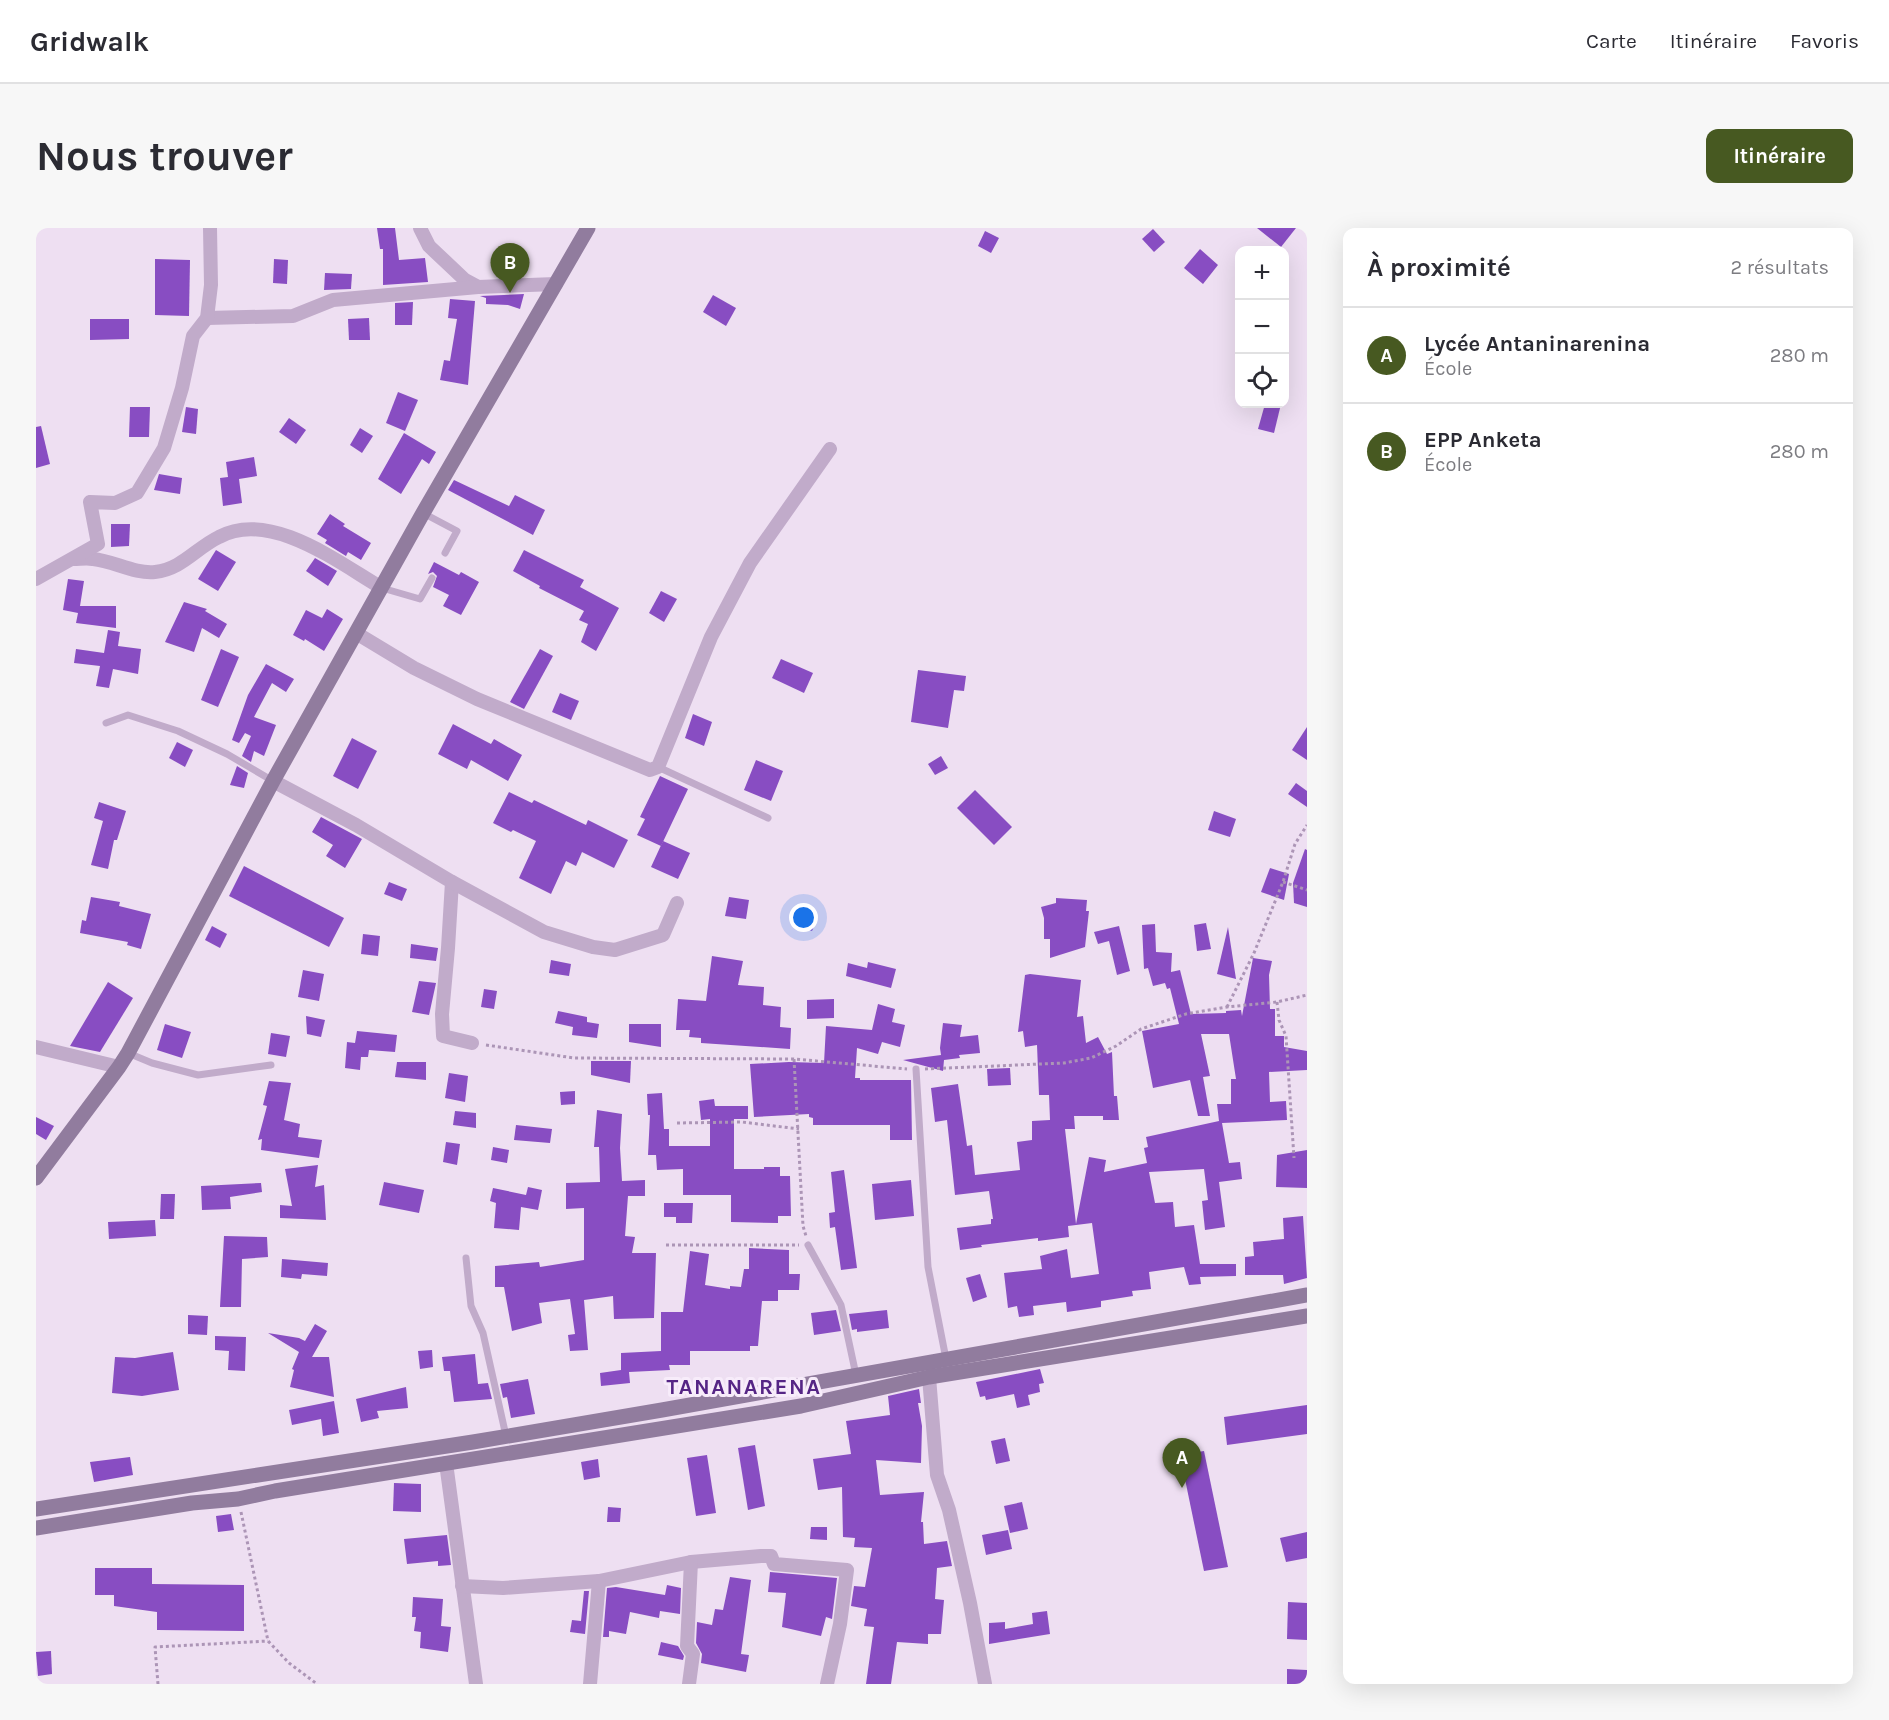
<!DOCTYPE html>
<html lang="fr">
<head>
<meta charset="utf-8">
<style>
  body { margin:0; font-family:Karla,sans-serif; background:#f7f7f7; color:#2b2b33 }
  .controls { position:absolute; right:18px; top:18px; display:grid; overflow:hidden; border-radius:12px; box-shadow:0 6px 24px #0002 }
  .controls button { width:54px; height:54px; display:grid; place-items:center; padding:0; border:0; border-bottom:2px solid #e1e1e2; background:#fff; color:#2b2b33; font:30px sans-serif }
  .you { position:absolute; left:768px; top:690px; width:21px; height:21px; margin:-15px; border:4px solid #fff; border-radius:50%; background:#1a73e8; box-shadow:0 0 0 9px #1a73e833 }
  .badge { display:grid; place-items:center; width:39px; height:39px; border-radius:50%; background:#475921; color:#fff; font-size:20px; font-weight:700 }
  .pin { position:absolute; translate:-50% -50px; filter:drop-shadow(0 2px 3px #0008) }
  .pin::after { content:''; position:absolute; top:32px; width:21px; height:18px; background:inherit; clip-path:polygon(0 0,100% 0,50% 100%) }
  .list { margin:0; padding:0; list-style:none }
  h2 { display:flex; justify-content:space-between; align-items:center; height:78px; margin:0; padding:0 24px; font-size:26px }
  h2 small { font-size:20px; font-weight:400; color:#7c7c81 }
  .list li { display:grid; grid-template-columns:39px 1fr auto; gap:18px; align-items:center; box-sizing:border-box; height:96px; padding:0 24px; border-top:2px solid #e1e1e2 }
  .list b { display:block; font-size:22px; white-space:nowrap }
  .list p { margin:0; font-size:20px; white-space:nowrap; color:#7c7c81 }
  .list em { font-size:20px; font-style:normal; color:#7c7c81 }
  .icon { flex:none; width:33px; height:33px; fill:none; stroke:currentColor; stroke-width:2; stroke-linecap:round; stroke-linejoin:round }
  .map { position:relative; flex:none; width:1271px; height:1456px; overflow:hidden; border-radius:12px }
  header { display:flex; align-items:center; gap:36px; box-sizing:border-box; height:84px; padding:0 30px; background:#fff; border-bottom:2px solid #e1e1e2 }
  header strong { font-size:28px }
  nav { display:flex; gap:33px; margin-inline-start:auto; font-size:21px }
  .intro { display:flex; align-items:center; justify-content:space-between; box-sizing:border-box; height:144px; padding:0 36px }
  h1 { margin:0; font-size:42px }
  .button { padding:15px 27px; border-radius:12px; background:#475921; color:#fff; font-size:21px; font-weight:700 }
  main { display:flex; gap:36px; padding:0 36px }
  aside { flex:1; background:#fff; border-radius:12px; box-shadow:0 6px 24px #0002 }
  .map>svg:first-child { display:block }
</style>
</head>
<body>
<header>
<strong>Gridwalk</strong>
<nav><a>Carte</a><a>Itinéraire</a><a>Favoris</a></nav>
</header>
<div class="intro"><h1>Nous trouver</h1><a class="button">Itinéraire</a></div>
<main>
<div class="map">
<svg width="1271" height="1456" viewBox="0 0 1271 1456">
  <rect width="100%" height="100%" fill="#eedff2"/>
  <g fill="#884dc2">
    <polygon points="341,0 359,0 363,32 389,30 392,54 347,57 347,21 344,21"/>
    <polygon points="1221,0 1260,0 1245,19"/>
    <polygon points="1117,1 1129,14 1118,24 1106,11"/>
    <polygon points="949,3 963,10 955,25 942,18"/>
    <polygon points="1164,21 1182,37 1167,56 1148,40"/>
    <polygon points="119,31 154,32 153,88 119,87"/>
    <polygon points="238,31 252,32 251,56 237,55"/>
    <polygon points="289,45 316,46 315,61 288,62"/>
    <polygon points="488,66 484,81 472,77 450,76 450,70 444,68"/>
    <polygon points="677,67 700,80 690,98 667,84"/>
    <polygon points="414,71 439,73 432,157 404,152 408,132 414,133 421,91 412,90"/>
    <polygon points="377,74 376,97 359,97 359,75"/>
    <polygon points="333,90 334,112 313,112 312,91"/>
    <polygon points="54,91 93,91 93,111 54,112"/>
    <polygon points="362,164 382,172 369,203 350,195"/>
    <polygon points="1229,176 1245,176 1238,205 1222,201"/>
    <polygon points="94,179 114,179 113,209 93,209"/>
    <polygon points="150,179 162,181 160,206 146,204"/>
    <polygon points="253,190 270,202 260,216 243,204"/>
    <polygon points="5,198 14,236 0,240 0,199"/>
    <polygon points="324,200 337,208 326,225 314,217"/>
    <polygon points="368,205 400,224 393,236 386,231 365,266 342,251"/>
    <polygon points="218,229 221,248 203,251 206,275 187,278 184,250 192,249 190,234"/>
    <polygon points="123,246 146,250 144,266 118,262"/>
    <polygon points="418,252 473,278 479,267 509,282 497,307 412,262"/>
    <polygon points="294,286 309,296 307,298 335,315 325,332 312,324 310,328 289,315 291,312 281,306"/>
    <polygon points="75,296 94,296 93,318 75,319"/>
    <polygon points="180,322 200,334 182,363 162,351"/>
    <polygon points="488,322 548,352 544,359 583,380 560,423 545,414 552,396 543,392 548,383 503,360 504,358 477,343"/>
    <polygon points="279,330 301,343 292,358 270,343"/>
    <polygon points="398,334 423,347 425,344 443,354 425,387 407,378 413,367 397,359 401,348 397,344 392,346"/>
    <polygon points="32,351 48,353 44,378 80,378 80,400 40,395 42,385 27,382"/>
    <polygon points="625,363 641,371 628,394 613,385"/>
    <polygon points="148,374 171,381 169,383 191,396 183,410 166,400 158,424 129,414"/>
    <polygon points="291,381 307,391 288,423 269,411 268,413 257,407 270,382 286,390"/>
    <polygon points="72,402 84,404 82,418 105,421 102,446 77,441 73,460 60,458 64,438 38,435 40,421 68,425"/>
    <polygon points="185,421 203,429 182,479 165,472"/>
    <polygon points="504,421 517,428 488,481 474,474"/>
    <polygon points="745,431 777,445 768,465 736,450"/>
    <polygon points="230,436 258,451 250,464 236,455 218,489 240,497 228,528 218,523 215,534 206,528 215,508 209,505 203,515 196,512 212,467"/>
    <polygon points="882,442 930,448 928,463 918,462 912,500 875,494"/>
    <polygon points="524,465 543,473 535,492 516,484"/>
    <polygon points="657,486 676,494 668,518 649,510"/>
    <polygon points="417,496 455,516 458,511 486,527 472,553 435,532 431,541 402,526"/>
    <polygon points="1271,499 1271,532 1256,522"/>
    <polygon points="316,510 341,523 322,561 297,548"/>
    <polygon points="141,514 157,522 149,539 133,530"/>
    <polygon points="905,528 912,540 899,547 892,536"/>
    <polygon points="720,532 747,543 735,573 708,562"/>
    <polygon points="201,538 212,545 208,560 194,557"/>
    <polygon points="624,548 652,561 625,618 601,607 609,591 604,589"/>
    <polygon points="1260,555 1271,563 1271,579 1252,566"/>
    <polygon points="939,562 976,599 958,617 921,580"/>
    <polygon points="473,564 496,575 498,572 550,597 552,592 592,612 578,640 546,624 540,638 530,633 515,666 483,650 500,613 477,602 475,604 457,595"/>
    <polygon points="63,574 90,583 81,612 78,612 72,641 55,637 67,593 58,590"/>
    <polygon points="1178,583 1200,591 1194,609 1172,602"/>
    <polygon points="285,589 326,611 309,640 290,628 297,617 276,604"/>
    <polygon points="627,613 654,625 642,651 615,639"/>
    <polygon points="1269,621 1271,622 1271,679 1258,675 1257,655"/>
    <polygon points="208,638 308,690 293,719 193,668"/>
    <polygon points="1234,640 1253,646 1248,672 1225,664"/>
    <polygon points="353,654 371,661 366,673 348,666"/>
    <polygon points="55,669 84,674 83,678 115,686 105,721 91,717 92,714 44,705 46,692 50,693"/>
    <polygon points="693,669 713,672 710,691 689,688"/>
    <polygon points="1020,670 1051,672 1050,683 1053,683 1049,719 1014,730 1014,711 1008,711 1008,690 1005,679 1020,675"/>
    <polygon points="763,681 782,689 776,703 757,696"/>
    <polygon points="1170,695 1175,721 1161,723 1158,697"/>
    <polygon points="1119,696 1120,724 1136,725 1135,744 1144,742 1155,786 1190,785 1190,783 1205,782 1206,788 1217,730 1236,733 1233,747 1234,781 1239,781 1239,808 1248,808 1248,819 1271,823 1271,842 1233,844 1234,874 1250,873 1251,892 1186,895 1193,935 1204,934 1206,951 1183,954 1189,999 1169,1002 1166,973 1172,972 1168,941 1113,944 1119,975 1137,974 1139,999 1158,997 1164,1036 1200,1036 1200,1048 1164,1049 1165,1056 1153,1057 1148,1039 1113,1044 1115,1061 1096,1063 1097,1068 1065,1073 1065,1079 1031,1084 1030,1074 997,1078 998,1087 983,1089 981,1078 972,1080 968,1045 1006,1041 1004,1028 1031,1021 1035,1050 1063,1046 1056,995 1032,998 1033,1009 1002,1013 1002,1010 945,1017 946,1019 924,1022 921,1000 955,996 955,991 957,991 953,963 919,967 911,892 899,894 895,860 922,856 931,918 936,917 939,947 984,942 981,914 996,912 996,893 1014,892 1013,867 1003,867 1001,817 989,819 987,803 982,804 989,747 994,746 1045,752 1041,789 1047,788 1050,815 1062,809 1071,826 1076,824 1078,868 1081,868 1083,892 1067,892 1067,888 1038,888 1039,901 1029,901 1040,996 1053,929 1070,932 1068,944 1111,935 1108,920 1112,919 1110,909 1183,893 1181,876 1195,876 1195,851 1200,851 1193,806 1165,806 1174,848 1167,849 1174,888 1162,888 1154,852 1117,860 1106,803 1143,796 1134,760 1131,761 1129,755 1117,758 1112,740 1108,741 1106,697"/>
    <polygon points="176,698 191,706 184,720 169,712"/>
    <polygon points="1083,698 1094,743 1081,747 1073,713 1062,716 1058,704"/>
    <polygon points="1192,699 1200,751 1181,746"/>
    <polygon points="327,706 344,708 342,728 325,726"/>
    <polygon points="375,716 402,720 400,733 374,730"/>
    <polygon points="676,728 707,733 702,757 728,759 727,777 745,779 744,799 755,800 754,821 665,815 665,810 653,809 654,802 640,802 642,771 670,773"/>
    <polygon points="515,732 535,736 533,748 513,745"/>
    <polygon points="832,734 860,741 855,760 810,748 812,735 831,740"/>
    <polygon points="267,742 288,746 283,773 262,769"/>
    <polygon points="383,753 400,755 393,787 376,784"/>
    <polygon points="72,754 97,770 64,824 34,818"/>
    <polygon points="448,761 461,763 458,781 445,779"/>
    <polygon points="798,771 798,790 771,791 771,772"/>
    <polygon points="842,776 859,781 856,794 869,797 864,819 846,814 842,826 821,820 819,850 824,850 824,852 875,852 876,912 854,912 854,897 777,897 777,890 773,889 773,886 718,889 714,836 753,834 788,835 790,798 836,802"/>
    <polygon points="522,783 551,789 551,794 563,796 561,810 536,807 537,799 519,795"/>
    <polygon points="270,788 289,792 285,809 271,806"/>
    <polygon points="907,795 926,797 924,809 942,807 944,825 923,827 924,830 908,832 907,843 867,832 905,827 904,820"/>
    <polygon points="129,796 155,804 146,830 121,822"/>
    <polygon points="593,796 625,796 625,819 593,814"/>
    <polygon points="321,803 361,807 359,824 333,822 332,829 325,829 324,842 309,840 311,814 319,815"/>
    <polygon points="235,805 254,808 250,829 232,826"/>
    <polygon points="555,833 595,833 594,855 555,847"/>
    <polygon points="361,834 390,834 390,852 359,849"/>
    <polygon points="974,840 975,857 952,858 951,841"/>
    <polygon points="413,845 432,848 429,874 409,870"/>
    <polygon points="233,853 255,855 248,892 264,896 262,909 286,912 283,930 225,922 226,911 222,912 231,878 227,877"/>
    <polygon points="539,863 539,876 525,877 524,864"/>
    <polygon points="626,865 628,901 633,901 633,918 674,918 674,891 665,892 663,873 678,871 679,878 712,878 712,891 698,891 698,941 728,941 728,939 744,939 744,948 754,948 755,988 742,988 742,995 695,994 695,967 647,967 647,941 621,942 620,927 612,927 614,887 612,887 611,866"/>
    <polygon points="561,882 586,886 584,920 586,953 609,952 609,968 592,968 589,1008 599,1009 596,1025 620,1025 618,1090 578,1091 577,1068 548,1072 552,1122 534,1123 532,1107 539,1106 534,1071 503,1075 506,1095 476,1103 468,1059 459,1059 459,1038 503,1034 504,1039 548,1032 548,980 530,981 530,955 564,954 563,919 558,919"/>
    <polygon points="419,883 440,885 440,900 417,897"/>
    <polygon points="0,889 18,898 10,912 0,906"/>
    <polygon points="480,897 516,901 514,915 478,912"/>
    <polygon points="410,914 424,916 421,937 407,934"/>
    <polygon points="457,919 473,922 471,935 455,932"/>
    <polygon points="1271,922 1271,960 1240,959 1241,927"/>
    <polygon points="282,937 279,959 288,957 290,992 244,990 244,977 256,978 249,941"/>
    <polygon points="808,942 821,1040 805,1042 799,999 794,1000 793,985 799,984 795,944"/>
    <polygon points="875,952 878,988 839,992 836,956"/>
    <polygon points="348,954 388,962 383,985 343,977"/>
    <polygon points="225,955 226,964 194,969 195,981 166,982 165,958"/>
    <polygon points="492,959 506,962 502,982 485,979 483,1002 458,1000 460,975 454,973 457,960 490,967"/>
    <polygon points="125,966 139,966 138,991 124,991"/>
    <polygon points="628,975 657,975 656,995 640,995 640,989 628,989"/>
    <polygon points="1267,988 1271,1050 1248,1056 1247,1047 1209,1047 1209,1029 1218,1028 1217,1014 1248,1011 1247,990"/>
    <polygon points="119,992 120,1008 73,1011 72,994"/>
    <polygon points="188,1008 231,1009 232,1029 206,1031 205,1079 184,1079"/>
    <polygon points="713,1020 753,1022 753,1046 764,1046 763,1062 742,1062 742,1073 726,1073 722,1118 714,1118 714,1123 654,1123 654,1137 633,1137 634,1142 593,1144 594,1155 565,1158 564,1145 585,1142 585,1125 625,1123 625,1084 647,1084 654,1023 673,1026 669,1057 694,1061 694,1058 705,1059 708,1041 713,1041"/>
    <polygon points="246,1031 292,1035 291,1048 266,1046 265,1051 245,1049"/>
    <polygon points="944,1046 951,1069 937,1074 930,1050"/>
    <polygon points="800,1082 805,1103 778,1107 775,1085"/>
    <polygon points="851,1082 853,1100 821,1104 821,1101 816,1102 813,1086"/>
    <polygon points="152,1087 172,1088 171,1107 152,1106"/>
    <polygon points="279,1096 291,1103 276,1129 293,1129 298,1169 254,1159 258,1142 256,1141 263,1124 232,1105 263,1110 269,1113"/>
    <polygon points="179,1108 210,1109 209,1143 192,1142 193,1123 179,1122"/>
    <polygon points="396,1122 397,1139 384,1141 382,1123"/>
    <polygon points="137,1124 143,1162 106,1168 76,1165 79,1129 99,1130"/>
    <polygon points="439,1126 442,1156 452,1155 456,1171 418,1174 414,1143 408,1143 406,1129"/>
    <polygon points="1004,1141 1008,1155 1003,1156 1004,1164 992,1167 994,1177 981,1180 978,1166 950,1172 949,1168 944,1169 940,1154"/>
    <polygon points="492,1151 499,1186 475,1190 471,1169 467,1170 464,1156"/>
    <polygon points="370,1159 372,1180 341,1183 343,1190 325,1194 320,1171"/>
    <polygon points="883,1161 885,1175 882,1175 886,1198 885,1235 840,1232 844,1267 888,1264 885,1294 887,1294 888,1316 911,1313 916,1338 901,1340 899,1371 908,1372 905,1406 892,1406 892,1416 861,1414 855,1456 830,1456 838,1399 828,1398 831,1381 815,1378 818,1358 829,1359 836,1320 818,1319 819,1310 807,1309 806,1259 782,1262 777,1231 815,1226 810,1193 854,1187 852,1168"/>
    <polygon points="298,1173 303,1205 287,1208 285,1191 256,1197 253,1182"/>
    <polygon points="1271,1177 1271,1206 1191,1217 1188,1189"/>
    <polygon points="969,1210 974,1233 960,1236 955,1213"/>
    <polygon points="719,1217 729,1278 712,1282 702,1220"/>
    <polygon points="1168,1223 1192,1339 1168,1343 1144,1227"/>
    <polygon points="671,1227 680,1285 660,1288 651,1230"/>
    <polygon points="94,1229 97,1247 58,1254 54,1234"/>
    <polygon points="562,1231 564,1249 548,1252 545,1234"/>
    <polygon points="358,1255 385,1256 385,1284 357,1283"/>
    <polygon points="986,1274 992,1301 974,1305 968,1278"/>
    <polygon points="572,1279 585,1280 584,1294 571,1294"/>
    <polygon points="195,1286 198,1302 182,1304 180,1288"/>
    <polygon points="775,1299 791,1299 791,1312 774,1311"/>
    <polygon points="972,1302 976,1321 950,1327 946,1307"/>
    <polygon points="1271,1304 1271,1330 1250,1334 1244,1310"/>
    <polygon points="411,1307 415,1337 402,1338 402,1333 371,1336 368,1311"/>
    <polygon points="59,1340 116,1340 116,1356 208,1357 208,1403 121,1402 121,1384 78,1378 78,1367 59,1367"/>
    <polygon points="734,1344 801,1350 796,1391 790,1389 785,1408 746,1399 750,1365 732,1364"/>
    <polygon points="694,1349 715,1352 705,1426 713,1427 710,1444 665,1435 666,1426 660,1415 661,1394 676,1397 679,1381 687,1382"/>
    <polygon points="631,1357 645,1360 644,1386 624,1383 623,1390 594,1384 590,1406 573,1403 573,1409 567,1409 571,1360 580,1359 629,1367"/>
    <polygon points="548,1363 553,1363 549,1406 534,1404 536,1392 545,1393"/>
    <polygon points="377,1369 407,1371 405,1398 415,1399 412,1424 384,1420 385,1404 378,1403 380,1389 376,1389"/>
    <polygon points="1252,1374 1271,1375 1271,1412 1251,1411"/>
    <polygon points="1011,1383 1014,1406 953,1416 953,1395 969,1394 969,1401 997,1396 996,1385"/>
    <polygon points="625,1414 642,1418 648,1428 647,1432 622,1427"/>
    <polygon points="15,1423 16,1446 2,1448 0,1424"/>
    <polygon points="1251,1441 1271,1442 1271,1456 1251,1456"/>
  </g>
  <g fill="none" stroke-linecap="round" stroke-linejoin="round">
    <g stroke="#ac95b6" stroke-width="3" stroke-dasharray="3 3" stroke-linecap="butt">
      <polyline points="1247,654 1271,662"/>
      <polyline points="1241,774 1243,792 1250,808 1258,930"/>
      <polyline points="1191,779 1218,725 1247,654 1259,616 1271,597"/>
      <polyline points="450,817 538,830 758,831 871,841"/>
      <polyline points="758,831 767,998 770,1008"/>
      <polyline points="889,841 1028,835 1055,830 1080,818 1105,801 1150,786 1191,779 1241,774 1271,767"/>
      <polyline points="641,895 706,894 763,901"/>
      <polyline points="630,1017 763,1017"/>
      <polyline points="205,1284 232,1413 253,1435 281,1456"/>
      <polyline points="122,1456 119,1419 232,1413"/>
    </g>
    <g stroke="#c1abca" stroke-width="7">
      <polyline points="387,285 421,303 409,325"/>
      <polyline points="346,360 384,371 396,350"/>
      <polyline points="70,495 92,487 142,503 191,526 237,553"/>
      <polyline points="622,539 732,590"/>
      <polyline points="92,825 116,835 162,847 235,837"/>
      <polyline points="880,841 892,1039 910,1131"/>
      <polyline points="772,1017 805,1077 820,1147"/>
      <polyline points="430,1030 435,1078 447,1105 470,1208"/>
    </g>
    <g stroke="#c1abca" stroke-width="14">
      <polyline points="384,0 393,18 429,52 442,59"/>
      <polyline points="171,90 257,88 297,72 442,59 520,56"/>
      <path d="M38,331C44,331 51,330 57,331C78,333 98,346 119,344C146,341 160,320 183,309C234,281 303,335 346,360"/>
      <polyline points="0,351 62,316 54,274 79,275 101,265 128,220 146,160 157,108 171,90 175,57 174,0"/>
      <polyline points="320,405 378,440 441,471 614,542 622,539 675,409 714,335 794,221"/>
      <polyline points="237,553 320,597 416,654 412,720 406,786 407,808 436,815"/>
      <polyline points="416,654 508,704 557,719 579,722 627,707 641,675"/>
      <polyline points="0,819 83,839"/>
      <polyline points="893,1149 901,1247 913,1282 934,1375 949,1456"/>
      <polyline points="410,1235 440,1456"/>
      <polyline points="426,1358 467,1360 563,1353 655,1334 725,1328 735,1328 738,1336 811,1342 804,1396 791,1456"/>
      <polyline points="554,1456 563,1353"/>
      <polyline points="653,1456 657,1426 651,1418 655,1334"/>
    </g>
    <g stroke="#917c9e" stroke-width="15">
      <polyline points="0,950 83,839 92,825 237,553 387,285 552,0"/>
      <polyline points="0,1281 437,1214 626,1182 1271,1067"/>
      <polyline points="0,1300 156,1275 202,1271 239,1263 765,1178 893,1149 1271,1088"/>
    </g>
  </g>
  <g text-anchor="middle" stroke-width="6" stroke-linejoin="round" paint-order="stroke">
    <g font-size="22" font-weight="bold" letter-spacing="1.5" fill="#552585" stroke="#f7ecfa">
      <text x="708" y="1166">TANANARENA</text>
    </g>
  </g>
</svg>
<div class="controls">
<button>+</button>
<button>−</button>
<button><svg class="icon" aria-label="locate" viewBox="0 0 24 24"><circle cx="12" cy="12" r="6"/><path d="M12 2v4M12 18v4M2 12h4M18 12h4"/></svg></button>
</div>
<div class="you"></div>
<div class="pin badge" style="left:1146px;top:1260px">A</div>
<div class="pin badge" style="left:474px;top:65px">B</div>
</div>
<aside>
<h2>À proximité<small>2 résultats</small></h2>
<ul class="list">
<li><span class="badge">A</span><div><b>Lycée Antaninarenina</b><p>École</p></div><em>280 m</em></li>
<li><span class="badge">B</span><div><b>EPP Anketa</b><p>École</p></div><em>280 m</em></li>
</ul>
</aside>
</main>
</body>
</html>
